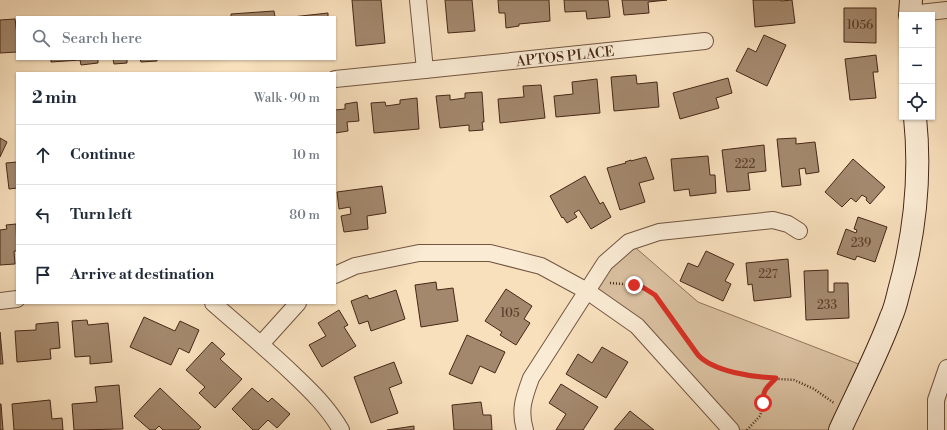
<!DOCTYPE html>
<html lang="en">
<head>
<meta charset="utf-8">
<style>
  body { margin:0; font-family:"Libre Bodoni",serif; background:#f6f6f7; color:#1f2937 }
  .controls { position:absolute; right:12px; top:12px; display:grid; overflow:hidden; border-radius:0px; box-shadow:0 1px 3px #0004 }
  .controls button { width:36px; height:36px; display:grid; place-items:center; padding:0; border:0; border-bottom:1px solid #e0e1e3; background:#fff; color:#1f2937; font:20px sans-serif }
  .stop { position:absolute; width:12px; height:12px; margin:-9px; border:3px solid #d93025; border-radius:50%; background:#fff }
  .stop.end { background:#d93025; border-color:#fff; box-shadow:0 1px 4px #0008 }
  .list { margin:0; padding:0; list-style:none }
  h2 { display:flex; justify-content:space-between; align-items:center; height:52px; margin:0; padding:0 16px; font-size:17px }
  h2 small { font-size:13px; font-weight:400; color:#747a83 }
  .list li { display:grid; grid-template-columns:26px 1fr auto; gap:12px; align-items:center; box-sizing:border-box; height:60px; padding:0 16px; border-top:1px solid #e0e1e3 }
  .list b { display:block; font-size:15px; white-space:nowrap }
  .list em { font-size:13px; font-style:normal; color:#747a83 }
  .icon { flex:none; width:22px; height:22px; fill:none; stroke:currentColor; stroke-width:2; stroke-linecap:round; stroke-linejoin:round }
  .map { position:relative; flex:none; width:947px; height:430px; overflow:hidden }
  .search { position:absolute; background:#fff; box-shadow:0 1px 3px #0004; left:16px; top:16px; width:320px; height:44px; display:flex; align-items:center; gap:10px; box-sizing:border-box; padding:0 14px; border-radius:0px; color:#747a83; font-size:15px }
  .panel { position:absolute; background:#fff; box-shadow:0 1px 3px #0004; left:16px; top:72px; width:320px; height:232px; border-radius:0px }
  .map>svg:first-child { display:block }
</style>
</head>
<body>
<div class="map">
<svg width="947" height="430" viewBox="0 0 947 430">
  <rect width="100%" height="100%" fill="#f8e0bd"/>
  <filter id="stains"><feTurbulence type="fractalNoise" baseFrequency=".005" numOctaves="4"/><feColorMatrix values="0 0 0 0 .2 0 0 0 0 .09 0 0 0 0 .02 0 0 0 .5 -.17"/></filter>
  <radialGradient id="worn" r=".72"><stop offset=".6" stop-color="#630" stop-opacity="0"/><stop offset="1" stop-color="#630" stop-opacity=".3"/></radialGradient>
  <polygon fill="#dac1a1" stroke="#90745c" points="629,242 698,302 869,368 840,430 731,430 637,326 587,291"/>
  <g fill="#a3886d" stroke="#462817">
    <polygon points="352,0 381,0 385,43 356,46"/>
    <polygon points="445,0 472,0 475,31 448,33"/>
    <polygon points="498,0 549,0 550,21 519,24 519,26 506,28 505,13 499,13"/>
    <polygon points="564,0 608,0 610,17 587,19 586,11 565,12"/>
    <polygon points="622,0 667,0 648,2 649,13 624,15"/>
    <polygon points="753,0 781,0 781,1 792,0 795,23 755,27"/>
    <polygon points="844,8 876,8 876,43 844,42"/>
    <polygon points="274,11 275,17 231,17 231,14"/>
    <polygon points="328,13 328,17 292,17"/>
    <polygon points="15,19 17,35 17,52 0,53 0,20"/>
    <polygon points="764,35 786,45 767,86 736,71 748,48 756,52"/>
    <polygon points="876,55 878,72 873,72 876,98 850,100 845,59"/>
    <polygon points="51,59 98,59 98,63 81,65 80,60 51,62"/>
    <polygon points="113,59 127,59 127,63 114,64"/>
    <polygon points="140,59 157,59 157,61 141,62"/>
    <polygon points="636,75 637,84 657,82 659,107 614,111 611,77"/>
    <polygon points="728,78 732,93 716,98 719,108 680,119 673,93"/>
    <polygon points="597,79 600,113 556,117 554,96 573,94 572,82"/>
    <polygon points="541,85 545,118 500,123 498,99 524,97 523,86"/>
    <polygon points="482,92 484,122 482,122 483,130 469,131 469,125 440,128 436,96 450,95 450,100 465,98 465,93"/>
    <polygon points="417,98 419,129 374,133 371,103 385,102 386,106 400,104 400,100"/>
    <polygon points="357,102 359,121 347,122 348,131 335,133 335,110 345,109 345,104"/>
    <polygon points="0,138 7,142 0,157"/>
    <polygon points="796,138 796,144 815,142 819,172 806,174 805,168 799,169 801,185 782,187 777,139"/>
    <polygon points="764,145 766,171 748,173 750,190 727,192 722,150"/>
    <polygon points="708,156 710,175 715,175 716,193 690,196 689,189 674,191 671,159"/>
    <polygon points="646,157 654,179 639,183 645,202 620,210 607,168 626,163 625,162 631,160 631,161"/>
    <polygon points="853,159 885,187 870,204 866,200 867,198 862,195 856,202 851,198 842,207 825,192"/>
    <polygon points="17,162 17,188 9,189 6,163"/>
    <polygon points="585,176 600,204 603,202 611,217 591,229 579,210 574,213 577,217 567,223 563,217 562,218 550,196"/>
    <polygon points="382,186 386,213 367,216 368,229 344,232 341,216 351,214 350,207 339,209 337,192"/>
    <polygon points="858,217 887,227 875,262 857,256 855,260 837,254 846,229 856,233 857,230 854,229"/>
    <polygon points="16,224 17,251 14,251 15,264 0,265 0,230 7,229 6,225"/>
    <polygon points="706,251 734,264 725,281 731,284 723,301 680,281 688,263 698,267"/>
    <polygon points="788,259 791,297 754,301 752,284 748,285 746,263"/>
    <polygon points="828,270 828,292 834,292 834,283 848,283 849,318 806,320 804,271"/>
    <polygon points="436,282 437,290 453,288 458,321 421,327 415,285"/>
    <polygon points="506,289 532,306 524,319 530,323 516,345 500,335 502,332 485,321"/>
    <polygon points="396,290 405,319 371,331 368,321 359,324 351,301 367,295 369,299"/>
    <polygon points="339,310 348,325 344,327 356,346 322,367 309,345 326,336 318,323"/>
    <polygon points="144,317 175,331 180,321 199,330 189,353 179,348 171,365 130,347"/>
    <polygon points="87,320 88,325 108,323 112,362 90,364 90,356 75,357 72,321"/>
    <polygon points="58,322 60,348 50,349 51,359 17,362 15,331 36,330 36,324"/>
    <polygon points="0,332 3,364 0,364"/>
    <polygon points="467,335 505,352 495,373 480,366 472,384 449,374"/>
    <polygon points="212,342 225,354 220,359 242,379 215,408 199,393 205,387 186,370"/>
    <polygon points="602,347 628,362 606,398 566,374 578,354 592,363"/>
    <polygon points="394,362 402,383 389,388 398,413 371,423 354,377"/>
    <polygon points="561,384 598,407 583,430 556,430 566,414 549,403"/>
    <polygon points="119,385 123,429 74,430 72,404 97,402 95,387"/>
    <polygon points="160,388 201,427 198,430 163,430 159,426 155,430 150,430 134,416"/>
    <polygon points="252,388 268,402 272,398 290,414 277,428 268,420 258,430 253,430 232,409"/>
    <polygon points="50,400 52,419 62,418 63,430 14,430 12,404"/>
    <polygon points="481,402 483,415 491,415 492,430 454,430 452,405"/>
    <polygon points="0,404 1,404 3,430 0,430"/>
    <polygon points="630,411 654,430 614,430"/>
    <polygon points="414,426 414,430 387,430"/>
  </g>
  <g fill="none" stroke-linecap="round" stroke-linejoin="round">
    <g stroke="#725640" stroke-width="18">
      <g id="street">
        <polyline points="418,0 425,70"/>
        <polyline points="910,14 947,10"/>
        <polyline points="335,79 425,70 705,41"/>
        <polyline points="335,275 355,266 419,253 490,253 541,266 587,291 637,326 731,430"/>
        <polyline points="0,301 17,299"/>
        <path d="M213,303C239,326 266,348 291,372C310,390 328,407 341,430"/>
        <polyline points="261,344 298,303"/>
        <path d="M525,430C519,410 524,397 531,378L605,263L629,242L659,232L773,220L788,224L799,231"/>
        <polyline points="936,430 936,400 947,368"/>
      </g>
    </g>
    <g stroke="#462817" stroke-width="24">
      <g id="secondary">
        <polyline points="910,15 911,0"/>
        <path d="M840,430C857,393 877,355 891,317C895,309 897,299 899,291C915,234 921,175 915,117"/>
      </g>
    </g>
    <g stroke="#462817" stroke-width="2.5" stroke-dasharray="1 2" stroke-linecap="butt">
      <polyline points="610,283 634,285 644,288 655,295 703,360 730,371 750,377 794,380 814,389 834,403"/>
      <polyline points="747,430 760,416 763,407 763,394 768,386 775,379"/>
    </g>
    <use href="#street" stroke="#faebd4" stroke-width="16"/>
    <use href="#secondary" stroke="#faebd4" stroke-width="22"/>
  </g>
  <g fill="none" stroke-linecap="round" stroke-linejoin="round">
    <path stroke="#d93025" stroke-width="5" d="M634,285L644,288L655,295L698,355C714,372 753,377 776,378C767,388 763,388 763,403"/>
  </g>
  <g text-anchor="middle" stroke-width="3.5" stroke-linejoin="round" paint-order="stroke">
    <g font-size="12" fill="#5d402c">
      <text x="860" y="29">1056</text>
      <text x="745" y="168">222</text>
      <text x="861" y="247">239</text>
      <text x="768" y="278">227</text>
      <text x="827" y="309">233</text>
      <text x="510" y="317">105</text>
    </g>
    <g font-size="14" fill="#462817" stroke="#faebd4">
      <text transform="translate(565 56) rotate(-6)" y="5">APTOS PLACE</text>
    </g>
  </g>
  <rect width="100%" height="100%" filter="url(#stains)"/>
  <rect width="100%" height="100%" fill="url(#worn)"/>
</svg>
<div class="controls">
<button>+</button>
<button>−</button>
<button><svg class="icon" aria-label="locate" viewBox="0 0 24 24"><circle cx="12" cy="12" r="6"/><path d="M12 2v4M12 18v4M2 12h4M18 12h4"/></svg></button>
</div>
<div class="stop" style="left:763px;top:403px"></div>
<div class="stop end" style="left:634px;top:285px"></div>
<div class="search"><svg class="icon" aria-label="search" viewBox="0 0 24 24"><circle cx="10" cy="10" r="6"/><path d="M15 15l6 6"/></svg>Search here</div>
<section class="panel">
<h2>2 min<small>Walk · 90 m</small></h2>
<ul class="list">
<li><svg class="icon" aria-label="ahead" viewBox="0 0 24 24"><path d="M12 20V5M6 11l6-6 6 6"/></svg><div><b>Continue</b></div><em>10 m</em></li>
<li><svg class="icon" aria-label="left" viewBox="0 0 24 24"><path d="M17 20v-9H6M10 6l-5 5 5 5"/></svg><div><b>Turn left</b></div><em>80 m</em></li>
<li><svg class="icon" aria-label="arrive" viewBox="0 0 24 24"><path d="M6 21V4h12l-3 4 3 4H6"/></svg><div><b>Arrive at destination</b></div></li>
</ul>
</section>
</div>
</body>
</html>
